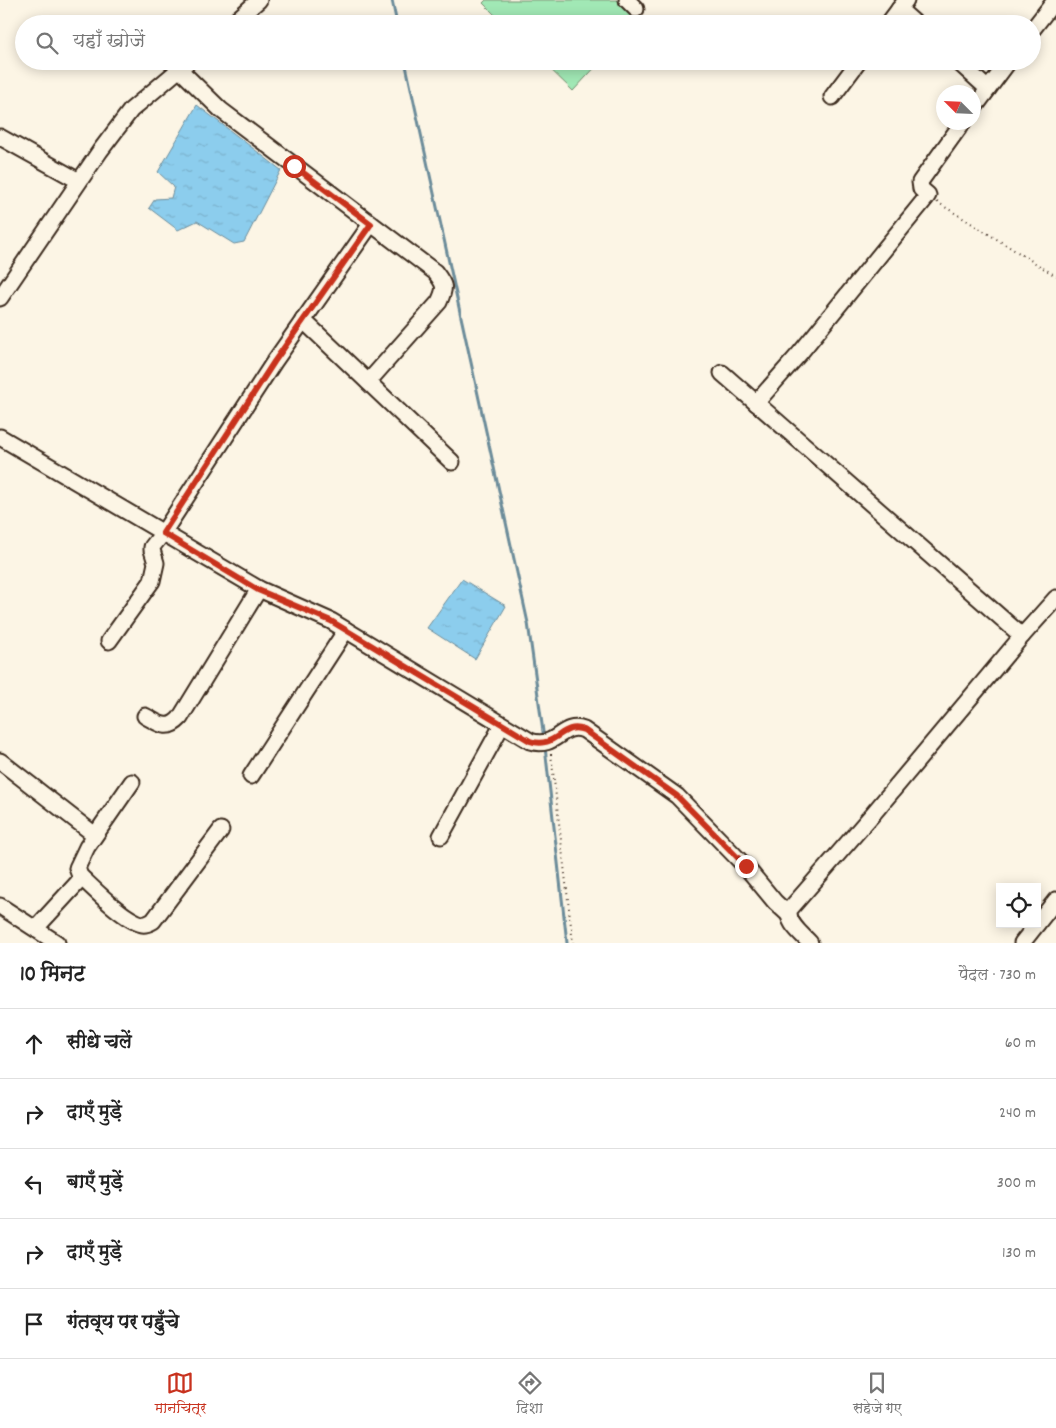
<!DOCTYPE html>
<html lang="hi">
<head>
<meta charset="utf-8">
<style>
  body { margin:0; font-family:Dekko,"Playpen Sans Deva",sans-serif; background:#f6f6f6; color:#222 }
  .controls { position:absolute; right:15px; bottom:15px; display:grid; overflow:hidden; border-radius:0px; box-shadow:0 2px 12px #0003 }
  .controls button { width:45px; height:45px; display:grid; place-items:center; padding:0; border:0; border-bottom:1px solid #e0e0e0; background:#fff; color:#222; font:25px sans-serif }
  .compass { position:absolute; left:936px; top:85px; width:45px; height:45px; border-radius:50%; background:#fff; box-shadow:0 2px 12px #0003; rotate:294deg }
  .stop { position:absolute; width:15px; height:15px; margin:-11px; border:4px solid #c8321e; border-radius:50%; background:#fff }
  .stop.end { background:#c8321e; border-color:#fff; box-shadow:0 1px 5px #0008 }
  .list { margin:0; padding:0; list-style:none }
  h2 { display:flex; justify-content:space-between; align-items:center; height:65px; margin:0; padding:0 20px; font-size:21px }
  h2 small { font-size:16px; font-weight:400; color:#767676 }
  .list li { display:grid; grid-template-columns:32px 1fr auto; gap:15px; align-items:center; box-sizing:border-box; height:70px; padding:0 20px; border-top:1px solid #e0e0e0 }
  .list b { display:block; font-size:19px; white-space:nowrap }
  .list em { font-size:16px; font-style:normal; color:#767676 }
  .icon { flex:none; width:28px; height:28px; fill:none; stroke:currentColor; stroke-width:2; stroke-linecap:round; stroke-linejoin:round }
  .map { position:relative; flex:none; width:1056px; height:943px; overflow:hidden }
  .search { position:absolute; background:#fff; box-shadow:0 2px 12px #0003; left:15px; right:15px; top:15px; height:55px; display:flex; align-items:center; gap:12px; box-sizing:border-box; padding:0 18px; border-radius:28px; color:#767676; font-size:19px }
  .sheet { height:415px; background:#fff }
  nav { display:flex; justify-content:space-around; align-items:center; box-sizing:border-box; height:70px; border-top:1px solid #e0e0e0; background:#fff; font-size:14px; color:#767676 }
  nav a { display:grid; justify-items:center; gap:2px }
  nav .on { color:#c8321e }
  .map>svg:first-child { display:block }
</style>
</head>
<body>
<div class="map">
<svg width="1056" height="943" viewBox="0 0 1056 943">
  <defs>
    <pattern id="water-ripples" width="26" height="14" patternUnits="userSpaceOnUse" patternTransform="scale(1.25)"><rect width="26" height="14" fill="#8ccded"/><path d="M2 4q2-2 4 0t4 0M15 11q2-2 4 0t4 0" fill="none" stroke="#7ab0cb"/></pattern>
  </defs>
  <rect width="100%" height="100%" fill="#fcf5e5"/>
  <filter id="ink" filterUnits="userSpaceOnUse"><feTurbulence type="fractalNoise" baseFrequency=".02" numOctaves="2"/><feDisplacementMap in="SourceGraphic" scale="10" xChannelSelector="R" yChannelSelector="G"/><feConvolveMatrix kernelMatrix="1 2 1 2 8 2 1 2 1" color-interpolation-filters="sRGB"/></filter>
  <g filter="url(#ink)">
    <g fill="#a1e8b5" stroke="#6e896a">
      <polygon points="486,0 617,0 638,20 635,24 504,24 483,3"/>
      <polygon points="542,61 601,61 573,91"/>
    </g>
    <g fill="url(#water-ripples)" stroke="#6c8c9a">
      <polygon points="197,105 281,170 244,242 234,244 197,221 178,230 149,208 155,199 171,198 174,187 158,172"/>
      <polygon points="462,579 506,606 475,659 427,628"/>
    </g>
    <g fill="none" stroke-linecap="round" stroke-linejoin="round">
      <g stroke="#6c8c9a" stroke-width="3">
        <polyline points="392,0 397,24"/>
        <polyline points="405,61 528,623 544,739"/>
        <polyline points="545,747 567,943"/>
      </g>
      <g stroke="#3b2a1e" stroke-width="19">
        <g id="minor">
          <polyline points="627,0 636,9"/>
          <polyline points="899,9 916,24"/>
          <polyline points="232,24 259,0"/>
          <polyline points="888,24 906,0"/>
          <polyline points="1032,30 1053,3"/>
          <polyline points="957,61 988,89"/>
          <path d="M179,69L221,110L435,272C445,285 446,287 439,302L368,382"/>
          <polyline points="832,97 859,61"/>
          <polyline points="974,108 1009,61"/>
          <polyline points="0,137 79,181"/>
          <polyline points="0,298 100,151 131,110 189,61"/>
          <polyline points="303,320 452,462"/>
          <polyline points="722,373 1022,636"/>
          <polyline points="756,403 800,353 926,198 928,195 921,189 920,182 963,122"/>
          <path d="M0,437L259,589L331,621L530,741C557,750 561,721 584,730L677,796L746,867L775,902L788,914"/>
          <polyline points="109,641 152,581 156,563 152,550 152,547 163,533 274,362 371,224"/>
          <path d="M145,716C159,723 167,732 180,718L259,589"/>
          <polyline points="0,761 95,835"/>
          <polyline points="251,776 346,630"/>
          <path d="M132,782L87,847L77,868L80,876C94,889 124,920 142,924C146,925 149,923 153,921L221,830"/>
          <polyline points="441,836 502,725"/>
          <polyline points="0,906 57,943"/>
          <polyline points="1037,924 1056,900"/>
          <polyline points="36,928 82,878"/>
          <path d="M810,943C802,934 785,922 790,909L872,815L1022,636L1056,598"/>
          <polyline points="1022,943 1037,924"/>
        </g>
      </g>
      <g stroke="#3b2a1e" stroke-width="2" stroke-dasharray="1 4" stroke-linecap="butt">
        <polyline points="937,202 1056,276"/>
        <polyline points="551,754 573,943"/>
      </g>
      <use href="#minor" stroke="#fcf5e5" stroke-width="15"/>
    </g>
  </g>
  <g fill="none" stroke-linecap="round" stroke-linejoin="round" filter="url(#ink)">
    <path stroke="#c8321e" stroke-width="6" d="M294,166L371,224L274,362L163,533L258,590L331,621L530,741C557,750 561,721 584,730L677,796L746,866"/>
  </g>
</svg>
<div class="controls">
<button><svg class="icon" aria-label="locate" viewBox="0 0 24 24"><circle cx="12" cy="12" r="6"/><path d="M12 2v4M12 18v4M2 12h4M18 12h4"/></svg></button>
</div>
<svg class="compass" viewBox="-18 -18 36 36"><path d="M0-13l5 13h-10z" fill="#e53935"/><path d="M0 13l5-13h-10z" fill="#767676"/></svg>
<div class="stop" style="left:294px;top:166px"></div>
<div class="stop end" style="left:746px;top:866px"></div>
<div class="search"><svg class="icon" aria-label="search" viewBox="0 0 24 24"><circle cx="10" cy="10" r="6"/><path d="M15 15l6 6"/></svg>यहाँ खोजें</div>
</div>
<section class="sheet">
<h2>10 मिनट<small>पैदल · 730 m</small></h2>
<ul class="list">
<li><svg class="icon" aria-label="ahead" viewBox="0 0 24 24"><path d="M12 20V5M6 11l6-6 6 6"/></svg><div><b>सीधे चलें</b></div><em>60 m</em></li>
<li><svg class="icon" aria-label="right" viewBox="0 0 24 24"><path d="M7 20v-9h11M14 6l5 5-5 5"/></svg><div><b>दाएँ मुड़ें</b></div><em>240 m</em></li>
<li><svg class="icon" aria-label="left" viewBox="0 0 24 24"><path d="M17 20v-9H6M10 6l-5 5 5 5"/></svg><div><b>बाएँ मुड़ें</b></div><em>300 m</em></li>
<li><svg class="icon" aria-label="right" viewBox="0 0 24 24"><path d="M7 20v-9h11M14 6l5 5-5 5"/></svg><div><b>दाएँ मुड़ें</b></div><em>130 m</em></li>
<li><svg class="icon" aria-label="arrive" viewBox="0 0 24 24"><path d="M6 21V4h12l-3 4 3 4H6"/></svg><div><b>गंतव्य पर पहुँचे</b></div></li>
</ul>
</section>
<nav>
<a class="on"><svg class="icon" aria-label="map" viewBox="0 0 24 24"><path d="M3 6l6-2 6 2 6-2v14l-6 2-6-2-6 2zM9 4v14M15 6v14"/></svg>मानचित्र</a>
<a><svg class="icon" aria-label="directions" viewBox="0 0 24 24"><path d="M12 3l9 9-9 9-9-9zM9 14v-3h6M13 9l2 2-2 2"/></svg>दिशा</a>
<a><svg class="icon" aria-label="saved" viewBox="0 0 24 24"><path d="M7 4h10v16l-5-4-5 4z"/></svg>सहेजे गए</a>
</nav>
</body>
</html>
